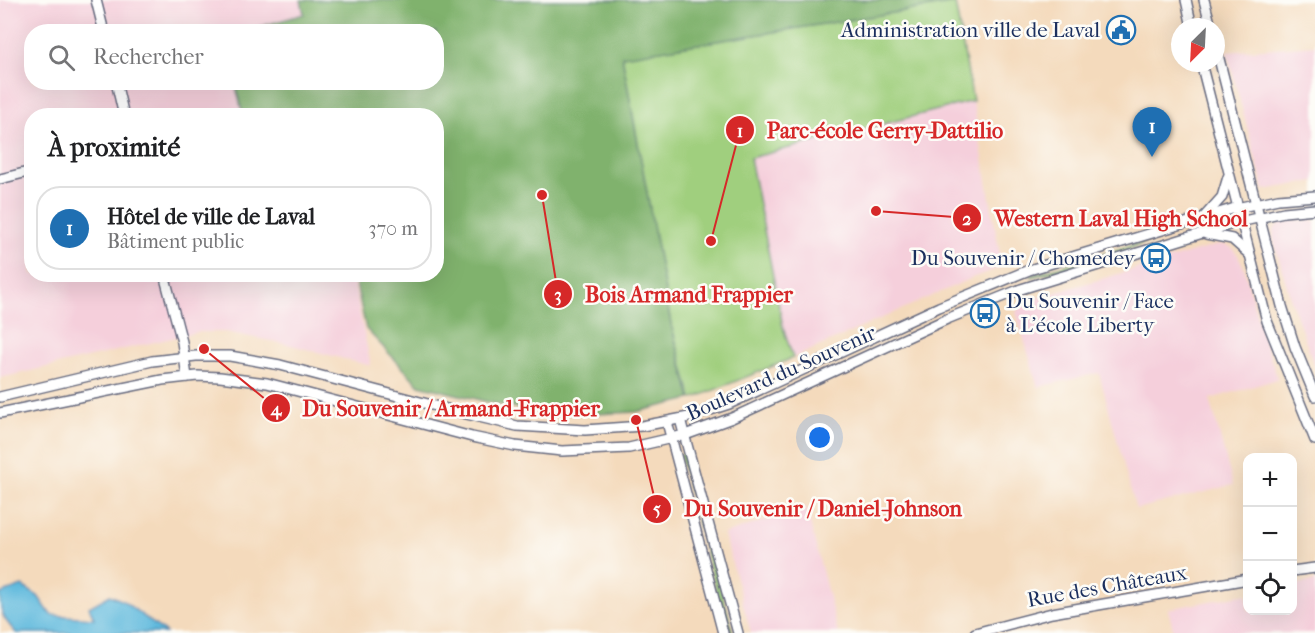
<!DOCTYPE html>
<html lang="fr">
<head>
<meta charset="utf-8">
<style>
  body { margin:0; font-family:"IM FELL French Canon",serif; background:#f6f6f6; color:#202124 }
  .controls { position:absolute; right:18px; bottom:18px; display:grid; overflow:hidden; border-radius:12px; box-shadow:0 6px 24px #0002 }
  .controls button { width:54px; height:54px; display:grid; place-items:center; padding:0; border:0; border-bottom:2px solid #e0e0e0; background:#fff; color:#202124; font:30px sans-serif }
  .compass { position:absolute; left:1171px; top:18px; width:54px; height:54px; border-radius:50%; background:#fff; box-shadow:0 6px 24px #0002; rotate:204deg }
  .you { position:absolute; left:820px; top:438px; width:21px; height:21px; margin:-15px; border:4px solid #fff; border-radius:50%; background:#1a73e8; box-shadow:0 0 0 9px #1a73e833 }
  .badge { display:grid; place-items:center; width:39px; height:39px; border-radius:50%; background:#1f6fb2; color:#fff; font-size:20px; font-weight:700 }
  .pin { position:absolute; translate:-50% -50px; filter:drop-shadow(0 2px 3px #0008) }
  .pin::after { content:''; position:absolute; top:32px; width:21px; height:18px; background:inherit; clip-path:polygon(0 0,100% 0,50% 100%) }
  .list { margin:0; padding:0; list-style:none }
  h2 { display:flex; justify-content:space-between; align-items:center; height:78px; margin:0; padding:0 24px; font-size:26px }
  h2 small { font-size:20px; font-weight:400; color:#757577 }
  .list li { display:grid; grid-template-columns:39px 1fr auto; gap:18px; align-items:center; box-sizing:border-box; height:84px; margin:0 12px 12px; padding:0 12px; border:2px solid #e0e0e0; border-radius:24px }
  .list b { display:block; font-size:22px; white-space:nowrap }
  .list p { margin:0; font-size:20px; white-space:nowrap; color:#757577 }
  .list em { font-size:20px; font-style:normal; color:#757577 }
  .icon { flex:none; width:33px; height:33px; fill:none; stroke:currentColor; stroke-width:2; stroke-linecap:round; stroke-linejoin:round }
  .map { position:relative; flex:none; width:1315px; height:633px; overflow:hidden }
  .search { position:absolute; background:#fff; box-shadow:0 6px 24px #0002; left:24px; top:24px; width:420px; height:66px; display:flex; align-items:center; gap:15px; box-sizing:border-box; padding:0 21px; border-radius:24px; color:#757577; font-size:22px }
  .panel { position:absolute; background:#fff; box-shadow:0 6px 24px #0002; left:24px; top:108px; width:420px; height:174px; border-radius:24px }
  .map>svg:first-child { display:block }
</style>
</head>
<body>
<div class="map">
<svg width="1315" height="633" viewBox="0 0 1315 633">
  <rect width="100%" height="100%" fill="#fdfcf7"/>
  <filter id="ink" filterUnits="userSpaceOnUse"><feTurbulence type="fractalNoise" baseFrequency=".0167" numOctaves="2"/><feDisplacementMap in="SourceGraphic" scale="12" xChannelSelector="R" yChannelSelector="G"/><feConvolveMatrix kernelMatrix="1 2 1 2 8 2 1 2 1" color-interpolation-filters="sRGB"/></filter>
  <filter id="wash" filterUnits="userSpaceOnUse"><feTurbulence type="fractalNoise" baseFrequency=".008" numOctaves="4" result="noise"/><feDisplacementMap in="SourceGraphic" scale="24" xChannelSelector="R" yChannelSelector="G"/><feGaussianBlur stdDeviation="1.35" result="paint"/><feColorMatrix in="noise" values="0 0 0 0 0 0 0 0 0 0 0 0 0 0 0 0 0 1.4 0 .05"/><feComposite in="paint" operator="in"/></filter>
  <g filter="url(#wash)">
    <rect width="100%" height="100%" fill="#f4dabc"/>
    <g fill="#f5cfdb">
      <polygon points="0,0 301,0 305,14 245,31 32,32 32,82 235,83 243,115 32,116 32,274 352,275 371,366 291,345 226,332 198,332 0,378"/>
      <polygon points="1315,45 1315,181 1264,190 1227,52"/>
      <polygon points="973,101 1002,267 974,277 793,358 783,327 750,158"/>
      <polygon points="1296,220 1315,221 1315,368 1291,300 1273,238 1274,229 1280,223"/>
      <polygon points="1221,244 1231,247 1238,255 1244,268 1261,332 1278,379 1210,399 1233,485 1136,509 1099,373 1038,387 1016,312 1023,302"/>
      <polygon points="806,507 838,633 751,633 724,534"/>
      <polygon points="1315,581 1315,633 1174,633 1168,609 1247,594 1248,610 1292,610 1293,585"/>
    </g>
    <g fill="#a0cf7e" stroke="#5e7f6e" stroke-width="1.5">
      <polygon points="955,3 973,101 750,158 783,327 793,358 692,399 671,324 622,56"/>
      <polygon points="1162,236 1107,258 1032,277 1031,275"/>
      <polygon points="685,454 733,633 731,633 719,601 680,455"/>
    </g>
    <polygon fill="#80b26d" stroke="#4e7066" stroke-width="1.5" points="301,0 954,0 955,3 622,56 671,324 691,399 636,412 596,414 545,413 496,404 419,385 366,329 354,275 436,274 436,116 243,115 235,83 436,82 436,32 245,31 304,14"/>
    <path fill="#5fb9dd" stroke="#3d749e" stroke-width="1.5" d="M22,586L38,596L51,615L94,618L89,607L110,595L123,601L166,633H16C3,618 0,615 0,594Z"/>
  </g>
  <g filter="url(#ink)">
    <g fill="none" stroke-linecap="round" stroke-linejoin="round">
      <g stroke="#676b7f" stroke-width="12">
        <g id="minor">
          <polyline points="96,0 104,32"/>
          <polyline points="1186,0 1192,27"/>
          <polyline points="1204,0 1211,27"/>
          <polyline points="1216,47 1282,306 1295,347 1315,396"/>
          <polyline points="1201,63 1267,321 1315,440"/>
          <polyline points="116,82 124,116"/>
          <polyline points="0,179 32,171"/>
          <polyline points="1205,216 1222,197 1228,177"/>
          <polyline points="1206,234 1232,239 1249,254"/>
          <polyline points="164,274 182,342 187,377"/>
          <polyline points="0,397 152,361 196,356 230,356 280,365 462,413 517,426 585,430 642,426 689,417 729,404 939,307 1029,270 1232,209 1278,199 1315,196"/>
          <polyline points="0,413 162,380 197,376 220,377 267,383 472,437 515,446 562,451 629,448 685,435 732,418 947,319 1021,289 1235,223 1284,212 1315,209"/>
          <polyline points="680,419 738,633"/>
          <polyline points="667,422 723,633"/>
          <polyline points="1292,571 1315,568"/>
          <polyline points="975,633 1052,613 1248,579"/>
        </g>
      </g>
      <use href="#minor" stroke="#fff" stroke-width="9"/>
    </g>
  </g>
  <defs>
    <g id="civic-ring" transform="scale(1.5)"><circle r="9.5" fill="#fdfcf7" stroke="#1f6fb2" stroke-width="1.5"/><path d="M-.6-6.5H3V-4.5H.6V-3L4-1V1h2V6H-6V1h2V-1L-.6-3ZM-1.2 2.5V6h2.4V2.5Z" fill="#1f6fb2"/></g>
    <g id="bus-ring" transform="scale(1.5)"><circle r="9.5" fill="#fdfcf7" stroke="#1f6fb2" stroke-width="1.5"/><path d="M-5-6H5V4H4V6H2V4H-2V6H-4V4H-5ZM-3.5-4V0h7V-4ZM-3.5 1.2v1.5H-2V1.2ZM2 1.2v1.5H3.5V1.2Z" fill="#1f6fb2"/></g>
  </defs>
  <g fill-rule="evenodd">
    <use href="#civic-ring" x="1121" y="30"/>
    <use href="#bus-ring" x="1156" y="258"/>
    <use href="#bus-ring" x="985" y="313"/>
  </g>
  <g text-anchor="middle" stroke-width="5" stroke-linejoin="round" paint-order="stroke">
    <g font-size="21" fill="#1b2f5e" stroke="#fdfcf7" text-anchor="end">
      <text x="1100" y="37">Administration ville de Laval</text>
      <text x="1135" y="265">Du Souvenir / Chomedey</text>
      <text x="1006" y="308" text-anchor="start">Du Souvenir / Face<tspan x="1006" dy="24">à L'école Liberty</tspan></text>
    </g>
    <g font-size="21" fill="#1b2f5e" stroke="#fdfcf7">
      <text transform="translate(781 373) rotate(-24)" y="7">Boulevard du Souvenir</text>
      <text transform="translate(1107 586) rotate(-10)" y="7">Rue des Châteaux</text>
    </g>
  </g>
  <path fill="none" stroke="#d62828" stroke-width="2" d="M711 241L740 130M876 211L967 218M542 195L558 294M204 349L276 408M636 420L657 509"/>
  <g fill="#d62828" stroke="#fdfcf7" stroke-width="2">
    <circle cx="711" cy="241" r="6"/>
    <circle cx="876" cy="211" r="6"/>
    <circle cx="542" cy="195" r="6"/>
    <circle cx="204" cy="349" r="6"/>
    <circle cx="636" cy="420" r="6"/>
    <circle cx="740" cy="130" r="15"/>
    <circle cx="967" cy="218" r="15"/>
    <circle cx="558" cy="294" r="15"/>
    <circle cx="276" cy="408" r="15"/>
    <circle cx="657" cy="509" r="15"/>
  </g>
  <g font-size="18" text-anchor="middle" font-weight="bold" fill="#fff">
    <text x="740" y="137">1</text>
    <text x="967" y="225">2</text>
    <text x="558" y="301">3</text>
    <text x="276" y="415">4</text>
    <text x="657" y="515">5</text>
  </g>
  <g font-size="22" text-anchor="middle" font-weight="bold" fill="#d62828" stroke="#fdfcf7" stroke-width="5" stroke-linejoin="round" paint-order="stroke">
    <text x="885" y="138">Parc-école Gerry-Dattilio</text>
    <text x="1121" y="226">Western Laval High School</text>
    <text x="689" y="302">Bois Armand Frappier</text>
    <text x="451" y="416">Du Souvenir / Armand-Frappier</text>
    <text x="823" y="516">Du Souvenir / Daniel-Johnson</text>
  </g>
</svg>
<div class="controls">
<button>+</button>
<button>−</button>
<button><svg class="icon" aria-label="locate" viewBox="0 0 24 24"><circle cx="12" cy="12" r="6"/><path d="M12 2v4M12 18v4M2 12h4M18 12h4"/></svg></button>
</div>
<svg class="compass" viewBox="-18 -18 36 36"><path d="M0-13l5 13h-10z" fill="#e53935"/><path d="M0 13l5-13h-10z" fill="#757577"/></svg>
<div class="you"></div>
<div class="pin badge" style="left:1152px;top:157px">1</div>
<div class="search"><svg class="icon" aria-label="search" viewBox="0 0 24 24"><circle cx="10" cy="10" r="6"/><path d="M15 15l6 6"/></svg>Rechercher</div>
<section class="panel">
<h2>À proximité<small></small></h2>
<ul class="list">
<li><span class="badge">1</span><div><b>Hôtel de ville de Laval</b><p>Bâtiment public</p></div><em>370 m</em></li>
</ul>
</section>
</div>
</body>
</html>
